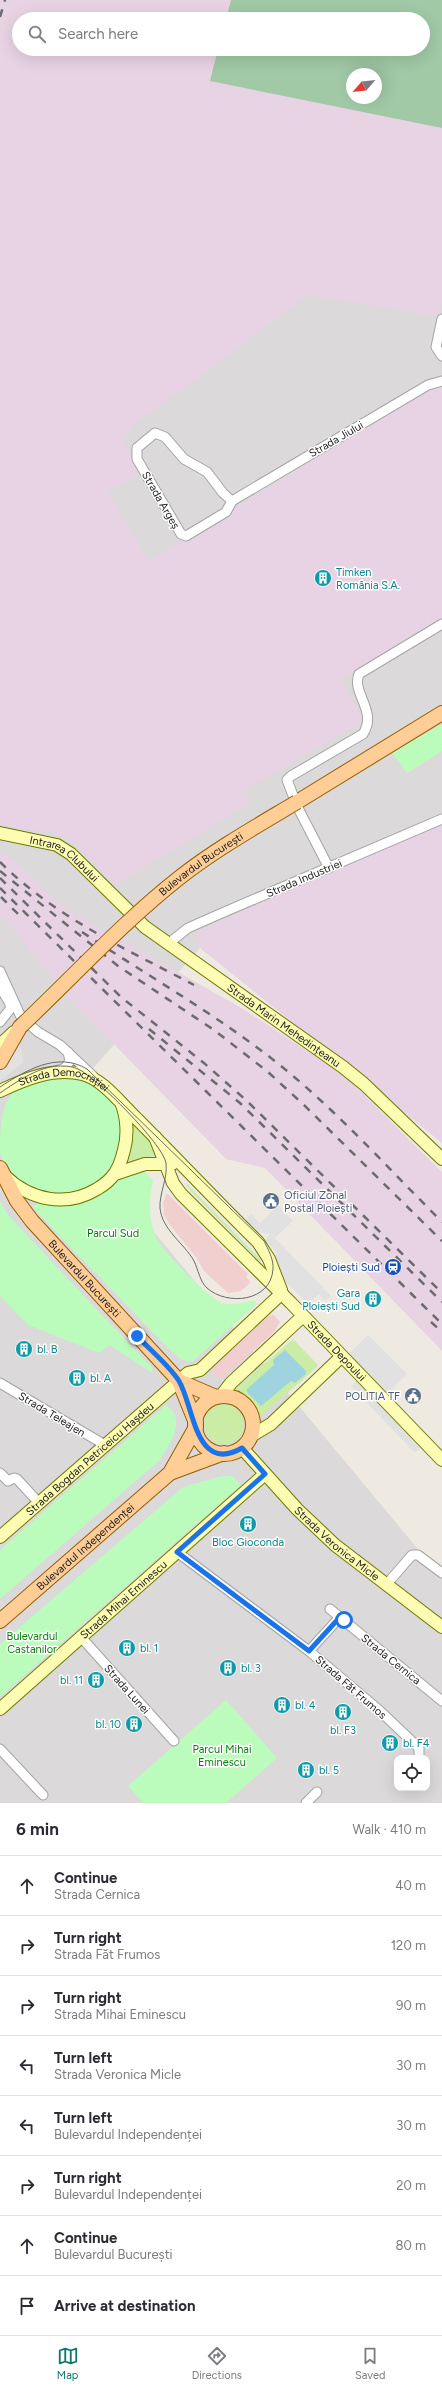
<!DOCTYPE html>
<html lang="en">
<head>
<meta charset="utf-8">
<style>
  body { margin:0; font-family:Figtree,sans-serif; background:#f2f2f3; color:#2b2b33 }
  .controls { position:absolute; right:12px; bottom:12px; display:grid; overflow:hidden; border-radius:8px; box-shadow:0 4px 16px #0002 }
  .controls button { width:36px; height:36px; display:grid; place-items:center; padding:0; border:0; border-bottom:1px solid #e1e1e2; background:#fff; color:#2b2b33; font:20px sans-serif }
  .compass { position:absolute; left:346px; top:68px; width:36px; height:36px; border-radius:50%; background:#fff; box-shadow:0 4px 16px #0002; rotate:242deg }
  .stop { position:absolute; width:12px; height:12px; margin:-9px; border:3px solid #1a73e8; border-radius:50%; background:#fff }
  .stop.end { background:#1a73e8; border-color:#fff; box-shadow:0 1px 4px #0008 }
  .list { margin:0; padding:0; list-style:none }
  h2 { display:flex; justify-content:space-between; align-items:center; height:52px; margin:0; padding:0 16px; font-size:17px }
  h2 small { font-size:13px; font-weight:400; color:#7c7c81 }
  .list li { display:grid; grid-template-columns:26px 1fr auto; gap:12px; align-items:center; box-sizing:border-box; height:60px; padding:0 16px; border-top:1px solid #e1e1e2 }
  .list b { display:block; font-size:15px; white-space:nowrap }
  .list p { margin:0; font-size:13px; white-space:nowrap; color:#7c7c81 }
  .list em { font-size:13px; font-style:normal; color:#7c7c81 }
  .icon { flex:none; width:22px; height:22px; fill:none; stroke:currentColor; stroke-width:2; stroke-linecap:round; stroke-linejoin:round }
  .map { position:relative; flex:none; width:442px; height:1803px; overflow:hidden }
  .search { position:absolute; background:#fff; box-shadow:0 4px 16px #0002; left:12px; right:12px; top:12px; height:44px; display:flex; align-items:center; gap:10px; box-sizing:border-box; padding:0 14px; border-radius:22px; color:#7c7c81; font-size:15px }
  .sheet { height:532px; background:#fff }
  nav { display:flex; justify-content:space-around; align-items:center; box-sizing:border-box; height:56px; border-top:1px solid #e1e1e2; background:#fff; font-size:11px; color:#7c7c81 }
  nav a { display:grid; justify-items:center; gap:2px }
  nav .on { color:#0f766e }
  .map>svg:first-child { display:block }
</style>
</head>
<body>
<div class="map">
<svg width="442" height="1803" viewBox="0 0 442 1803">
  <rect width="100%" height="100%" fill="#eeeae2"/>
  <path fill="#dbd9d9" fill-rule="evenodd" d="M0,0H442V823L197,932L200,948L54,1112L442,1578V1803H0ZM19,19H423V49H19ZM352,74H376V98H352ZM397,1758H427V1788H397Z"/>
  <g fill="#f1cfcf">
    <polygon points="167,1193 248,1274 246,1277 251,1282 241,1291 228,1293 204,1271 196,1257 169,1224 164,1215 163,1203"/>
    <polygon points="270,1315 274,1315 280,1322 274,1332 223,1378 220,1379 215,1376 212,1369 215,1364"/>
  </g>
  <g fill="#e8d3e5">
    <polygon points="0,0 232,0 227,19 19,19 19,49 218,49 210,81 442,128 442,299 437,316 308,295 189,385 138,420 123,441 139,467 135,478 107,491 149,561 432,387 442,383 442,617 341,679 361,715 358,725 244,790 250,803 116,885 74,844 54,833 0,825"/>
    <polygon points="442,823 442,1143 200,948 196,932"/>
    <polygon points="4,852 65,908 245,1010 345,1076 442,1172 442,1351 265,1168 226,1159 70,999 0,914 0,856"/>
  </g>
  <g fill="#cbeca4">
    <polygon points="132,1123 134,1123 159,1150 158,1155 128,1162 127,1160 131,1149"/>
    <polygon points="187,1184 261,1260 259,1261 186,1186"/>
    <path d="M293,1339L318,1365L317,1367L259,1418C250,1409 254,1398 236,1393L235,1389Z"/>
    <circle cx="224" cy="1424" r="20"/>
  </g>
  <path fill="#a1c9a6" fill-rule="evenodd" d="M231,0H442V128L210,81L218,49H423V19H226ZM352,74H376V98H352Z"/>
  <g fill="#bbfcbd">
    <polygon points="442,724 442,751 407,773 392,753"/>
    <path d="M62,1077C70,1078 79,1077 86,1079C91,1080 96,1087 100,1090C147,1129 108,1204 50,1195C38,1193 27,1188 18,1180C11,1172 2,1163 0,1152C0,1133 0,1103 16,1090C29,1081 47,1080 62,1077Z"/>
    <path d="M133,1171L145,1172L153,1180C149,1200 148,1216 156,1237C161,1250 210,1300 223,1303C233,1306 244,1302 254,1300L257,1304L192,1362L180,1359L168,1348L32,1207C42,1200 49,1206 59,1204C84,1197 110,1183 133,1171Z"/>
    <polygon points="0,1201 7,1214 154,1370 151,1372 109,1345 99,1353 28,1325 0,1296"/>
    <path d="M166,1405C188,1420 169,1444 160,1460L0,1599V1550Z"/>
    <polygon points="223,1476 232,1476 241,1485 0,1697 0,1644 183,1487"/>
    <polygon points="226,1700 277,1758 226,1803 143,1803 128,1786"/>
  </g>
  <g fill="#e1e1e1">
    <polygon points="15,1024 24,1062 0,1081 0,1038"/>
    <polygon points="278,1205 293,1221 275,1238 331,1296 325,1301 319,1294 308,1304 281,1277 272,1259 277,1253 265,1240 270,1234 257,1232 246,1220 251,1214 260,1223"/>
    <polygon points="368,1335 407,1374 387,1394 348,1355"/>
    <polygon points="358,1380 421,1447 415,1453 351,1386"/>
  </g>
  <polygon fill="#9fd3df" points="285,1350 306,1371 306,1374 295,1383 291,1381 261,1406 247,1392 247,1389 274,1365 273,1360"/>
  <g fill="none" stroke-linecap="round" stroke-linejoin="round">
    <g stroke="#a4a4a4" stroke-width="11">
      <g id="street">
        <polyline points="442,319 436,347 442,356"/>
        <polygon points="155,433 165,437 184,459 207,472 223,493 232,501 226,512 186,536 181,534 137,459 137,448"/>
        <polyline points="232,501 428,385 442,381"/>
        <path d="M329,868L298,808L287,780L291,776L363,734C378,711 351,693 359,674L442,624"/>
        <polyline points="169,943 188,928 222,913 442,819"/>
        <polyline points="0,971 21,1017 38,1032 60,1045 93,1076"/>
        <polyline points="0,987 9,1002 11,1008 0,1022"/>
        <polyline points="56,1071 65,1068 70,1061 68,1052"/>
        <polyline points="0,1383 105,1445"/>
        <polyline points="0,1473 8,1481 14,1478 17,1479 39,1503"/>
        <polyline points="177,1552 309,1651 380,1711 419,1748 419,1758"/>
        <polyline points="386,1585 412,1555 418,1555 442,1573"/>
        <polyline points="330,1609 442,1701"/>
        <polyline points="80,1636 174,1741"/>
        <polyline points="309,1651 340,1617"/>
        <polyline points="0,1749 43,1795"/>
        <polyline points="306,1803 317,1792"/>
      </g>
    </g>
    <g stroke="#6f7700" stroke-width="14">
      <g id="secondary">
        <path id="s1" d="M0,833L57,845L71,854L145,927L343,1067L364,1084L442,1159"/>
        <polyline points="0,1045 14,1032"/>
        <path id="s2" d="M0,1091C25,1079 54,1067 82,1074C103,1079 121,1104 137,1119C178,1160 217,1202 258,1242L269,1259L281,1290"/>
        <path id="s3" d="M155,1137L173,1183L181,1194L291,1303L442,1460"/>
        <polyline points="115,1174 145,1164 172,1164"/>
        <path d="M5,1176C30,1200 66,1208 97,1189C104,1185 111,1179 115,1173C120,1166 122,1158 124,1150C128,1136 127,1118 122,1105"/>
        <polyline points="221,1396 231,1383 303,1316"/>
        <polyline points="251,1436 271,1424 341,1357"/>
        <path id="s4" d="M242,1448L297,1509L335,1545L442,1627"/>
        <path id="s5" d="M0,1537L188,1373L200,1370L282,1293"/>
        <path id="s6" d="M0,1709L265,1474"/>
      </g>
    </g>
    <g stroke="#955d00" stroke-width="16">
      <g id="primary">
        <polyline points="297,802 442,713"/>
        <polyline points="0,1062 20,1027"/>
        <path id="s7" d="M0,1168L17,1201L32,1221L179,1381L196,1423"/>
        <polyline points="179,1381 216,1397"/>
        <circle cx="224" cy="1425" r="29"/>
        <polyline points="170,1473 224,1453"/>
        <path id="s8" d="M0,1621L170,1473L196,1427"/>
      </g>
    </g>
    <use href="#street" stroke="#fff" stroke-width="9"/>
    <use href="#secondary" stroke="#fcfcb2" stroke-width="12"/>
    <use href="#primary" stroke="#ffcd96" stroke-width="14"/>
    <path stroke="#6b6b6b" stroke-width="1" d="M0,1087C25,1071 57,1051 87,1069L264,1241C268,1249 274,1260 273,1269C271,1302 227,1306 207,1288C200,1282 198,1269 194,1261C184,1243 162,1230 160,1208C159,1194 168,1178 166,1163C163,1144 96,1077 78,1069C74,1067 68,1066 63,1066C40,1065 18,1081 0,1093"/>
    <g stroke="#6b6b6b" stroke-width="2.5" stroke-dasharray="8 8" stroke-linecap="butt">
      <polyline points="0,17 5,0"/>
      <path d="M0,862C55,917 126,949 194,985"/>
      <polyline points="0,871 118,966 214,1030 268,1072 304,1105 442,1241"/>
      <polyline points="0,878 121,997 204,1063 247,1101 442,1293"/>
      <polyline points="0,888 442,1324"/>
      <polyline points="1,897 21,917"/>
      <path d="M82,932C148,976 219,1016 281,1066C339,1113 389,1169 442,1222"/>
      <polyline points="149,1029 240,1103 442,1302"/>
      <polyline points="431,1322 442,1332"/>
    </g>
    <g stroke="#955d00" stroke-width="16" stroke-linecap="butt">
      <g id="primary-bridge">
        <path id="s9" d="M20,1027C72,978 122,923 179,878C216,849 257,826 297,802"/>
      </g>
    </g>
    <use href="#primary-bridge" stroke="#ffcd96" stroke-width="14"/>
  </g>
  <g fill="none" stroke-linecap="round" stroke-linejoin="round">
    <path stroke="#1a73e8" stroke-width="5" d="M137,1336C150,1350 169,1365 179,1381C194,1406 195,1475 242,1448L265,1474L177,1552L309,1651L340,1617L344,1620"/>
  </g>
  <defs>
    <g id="building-disc" transform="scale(0.9)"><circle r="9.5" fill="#0f9aa8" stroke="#fff"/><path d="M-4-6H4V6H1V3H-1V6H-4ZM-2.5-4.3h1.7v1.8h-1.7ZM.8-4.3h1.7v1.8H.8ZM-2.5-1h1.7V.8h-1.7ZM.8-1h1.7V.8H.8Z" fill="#fff"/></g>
    <g id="civic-disc" transform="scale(0.9)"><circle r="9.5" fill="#5c6f8a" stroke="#fff"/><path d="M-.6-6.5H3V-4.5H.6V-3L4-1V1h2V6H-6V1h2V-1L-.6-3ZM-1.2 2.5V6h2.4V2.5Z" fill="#fff"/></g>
    <g id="station-disc" transform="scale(0.9)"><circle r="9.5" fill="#1a4fb4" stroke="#fff"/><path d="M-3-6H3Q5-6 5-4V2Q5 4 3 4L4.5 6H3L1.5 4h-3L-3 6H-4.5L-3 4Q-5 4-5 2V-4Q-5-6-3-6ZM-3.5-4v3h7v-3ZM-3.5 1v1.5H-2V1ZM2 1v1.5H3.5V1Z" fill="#fff"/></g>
  </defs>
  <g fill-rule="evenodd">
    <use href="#building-disc" x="323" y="578"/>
    <use href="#civic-disc" x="271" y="1201"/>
    <use href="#station-disc" x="393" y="1267"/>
    <use href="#building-disc" x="373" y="1299"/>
    <use href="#building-disc" x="24" y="1349"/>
    <use href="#building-disc" x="77" y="1378"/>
    <use href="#civic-disc" x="413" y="1396"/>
    <use href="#building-disc" x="248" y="1524"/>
    <use href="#building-disc" x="127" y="1648"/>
    <use href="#building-disc" x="228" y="1668"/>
    <use href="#building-disc" x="96" y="1680"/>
    <use href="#building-disc" x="282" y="1705"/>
    <use href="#building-disc" x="343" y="1712"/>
    <use href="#building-disc" x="134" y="1724"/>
    <use href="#building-disc" x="390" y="1743"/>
    <use href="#building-disc" x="306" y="1770"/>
  </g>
  <g text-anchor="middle" stroke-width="3" stroke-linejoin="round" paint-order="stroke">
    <g font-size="11" fill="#1d1d1d" stroke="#fff">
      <text transform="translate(336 439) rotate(-30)" y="4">Strada Jiului</text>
      <text transform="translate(161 500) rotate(60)" y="4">Strada Argeș</text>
      <text dy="4" stroke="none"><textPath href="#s1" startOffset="71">Intrarea Clubului</textPath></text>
      <text dy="4" stroke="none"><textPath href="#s9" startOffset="244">Bulevardul București</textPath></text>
      <text transform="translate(304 878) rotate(-23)" y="4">Strada Industriei</text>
      <text dy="4" stroke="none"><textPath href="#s1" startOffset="349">Strada Marin Mehedințeanu</textPath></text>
      <text dy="4" stroke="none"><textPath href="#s2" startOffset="68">Strada Democrației</textPath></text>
      <text dy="4" stroke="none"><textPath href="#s7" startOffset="140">Bulevardul București</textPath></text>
      <text dy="4" stroke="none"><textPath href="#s3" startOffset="284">Strada Depoului</textPath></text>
      <text transform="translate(52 1414) rotate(31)" y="4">Strada Teleajen</text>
      <text dy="4" stroke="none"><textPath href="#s5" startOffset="119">Strada Bogdan Petriceicu Hașdeu</textPath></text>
      <text dy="4" stroke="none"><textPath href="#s4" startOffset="135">Strada Veronica Micle</textPath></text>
      <text dy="4" stroke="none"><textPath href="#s8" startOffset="113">Bulevardul Independenței</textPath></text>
      <text dy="4" stroke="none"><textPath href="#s6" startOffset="165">Strada Mihai Eminescu</textPath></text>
      <text transform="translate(391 1659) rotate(39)" y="4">Strada Cernica</text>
      <text transform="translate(351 1687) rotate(41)" y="4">Strada Făt Frumos</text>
      <text transform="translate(127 1689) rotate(48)" y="4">Strada Lunei</text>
    </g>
    <g font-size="11" fill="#0d838f" stroke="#fff" text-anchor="start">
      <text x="336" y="576">Timken<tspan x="336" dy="13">România S.A.</tspan></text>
      <text x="360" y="1297" text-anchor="end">Gara<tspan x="360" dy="13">Ploiești Sud</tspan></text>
      <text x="37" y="1353">bl. B</text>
      <text x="90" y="1382">bl. A</text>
      <text x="248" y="1546" text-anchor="middle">Bloc Gioconda</text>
      <text x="140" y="1652">bl. 1</text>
      <text x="241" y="1672">bl. 3</text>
      <text x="83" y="1684" text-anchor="end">bl. 11</text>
      <text x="295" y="1709">bl. 4</text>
      <text x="121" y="1728" text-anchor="end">bl. 10</text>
      <text x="343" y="1734" text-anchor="middle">bl. F3</text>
      <text x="403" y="1747">bl. F4</text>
      <text x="319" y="1774">bl. 5</text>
    </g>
    <g font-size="11" fill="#4e5e75" stroke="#fff" text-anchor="start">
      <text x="284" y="1199">Oficiul Zonal<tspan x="284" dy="13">Postal Ploiești</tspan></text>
      <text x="400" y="1400" text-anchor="end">POLITIA TF</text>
    </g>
    <g font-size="11" fill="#067f0b" stroke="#fff">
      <text x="113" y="1237">Parcul Sud</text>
      <text x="32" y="1640">Bulevardul<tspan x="32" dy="13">Castanilor</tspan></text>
      <text x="222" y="1753">Parcul Mihai<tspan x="222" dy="13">Eminescu</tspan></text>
    </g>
    <g font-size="11" fill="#164399" stroke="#fff" text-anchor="end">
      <text x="380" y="1271">Ploiești Sud</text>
    </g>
  </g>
</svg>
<div class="controls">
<button><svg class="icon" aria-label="locate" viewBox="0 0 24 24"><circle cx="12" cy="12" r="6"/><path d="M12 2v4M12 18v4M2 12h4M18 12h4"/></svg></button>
</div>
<svg class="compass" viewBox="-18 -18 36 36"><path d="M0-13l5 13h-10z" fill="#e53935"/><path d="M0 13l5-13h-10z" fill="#7c7c81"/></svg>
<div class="stop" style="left:344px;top:1620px"></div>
<div class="stop end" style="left:137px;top:1336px"></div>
<div class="search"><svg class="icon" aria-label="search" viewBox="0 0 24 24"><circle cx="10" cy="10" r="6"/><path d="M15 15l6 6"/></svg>Search here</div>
</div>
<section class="sheet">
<h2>6 min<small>Walk · 410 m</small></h2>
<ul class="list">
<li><svg class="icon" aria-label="ahead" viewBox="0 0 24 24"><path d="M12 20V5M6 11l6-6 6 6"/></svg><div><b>Continue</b><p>Strada Cernica</p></div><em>40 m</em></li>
<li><svg class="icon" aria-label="right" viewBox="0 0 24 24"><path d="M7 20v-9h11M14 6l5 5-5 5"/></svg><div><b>Turn right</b><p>Strada Făt Frumos</p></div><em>120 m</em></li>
<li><svg class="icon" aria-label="right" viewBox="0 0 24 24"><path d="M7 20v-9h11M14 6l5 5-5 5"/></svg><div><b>Turn right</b><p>Strada Mihai Eminescu</p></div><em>90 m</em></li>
<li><svg class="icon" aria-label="left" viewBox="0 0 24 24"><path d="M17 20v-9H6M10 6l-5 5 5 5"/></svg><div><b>Turn left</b><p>Strada Veronica Micle</p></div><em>30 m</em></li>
<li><svg class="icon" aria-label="left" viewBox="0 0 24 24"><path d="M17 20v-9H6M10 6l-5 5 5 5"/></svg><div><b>Turn left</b><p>Bulevardul Independenței</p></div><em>30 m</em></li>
<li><svg class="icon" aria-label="right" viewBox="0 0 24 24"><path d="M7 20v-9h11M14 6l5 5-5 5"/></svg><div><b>Turn right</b><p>Bulevardul Independenței</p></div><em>20 m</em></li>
<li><svg class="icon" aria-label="ahead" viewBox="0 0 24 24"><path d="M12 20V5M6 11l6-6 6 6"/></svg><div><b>Continue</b><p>Bulevardul București</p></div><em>80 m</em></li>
<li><svg class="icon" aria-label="arrive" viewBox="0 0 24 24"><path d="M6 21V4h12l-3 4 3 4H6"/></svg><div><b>Arrive at destination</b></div></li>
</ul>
</section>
<nav>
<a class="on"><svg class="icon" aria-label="map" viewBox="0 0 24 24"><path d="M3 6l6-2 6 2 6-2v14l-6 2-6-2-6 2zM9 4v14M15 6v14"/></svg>Map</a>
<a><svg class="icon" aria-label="directions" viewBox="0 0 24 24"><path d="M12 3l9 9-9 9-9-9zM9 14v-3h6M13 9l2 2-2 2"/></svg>Directions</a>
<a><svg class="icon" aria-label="saved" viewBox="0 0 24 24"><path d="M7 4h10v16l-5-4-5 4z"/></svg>Saved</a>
</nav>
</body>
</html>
